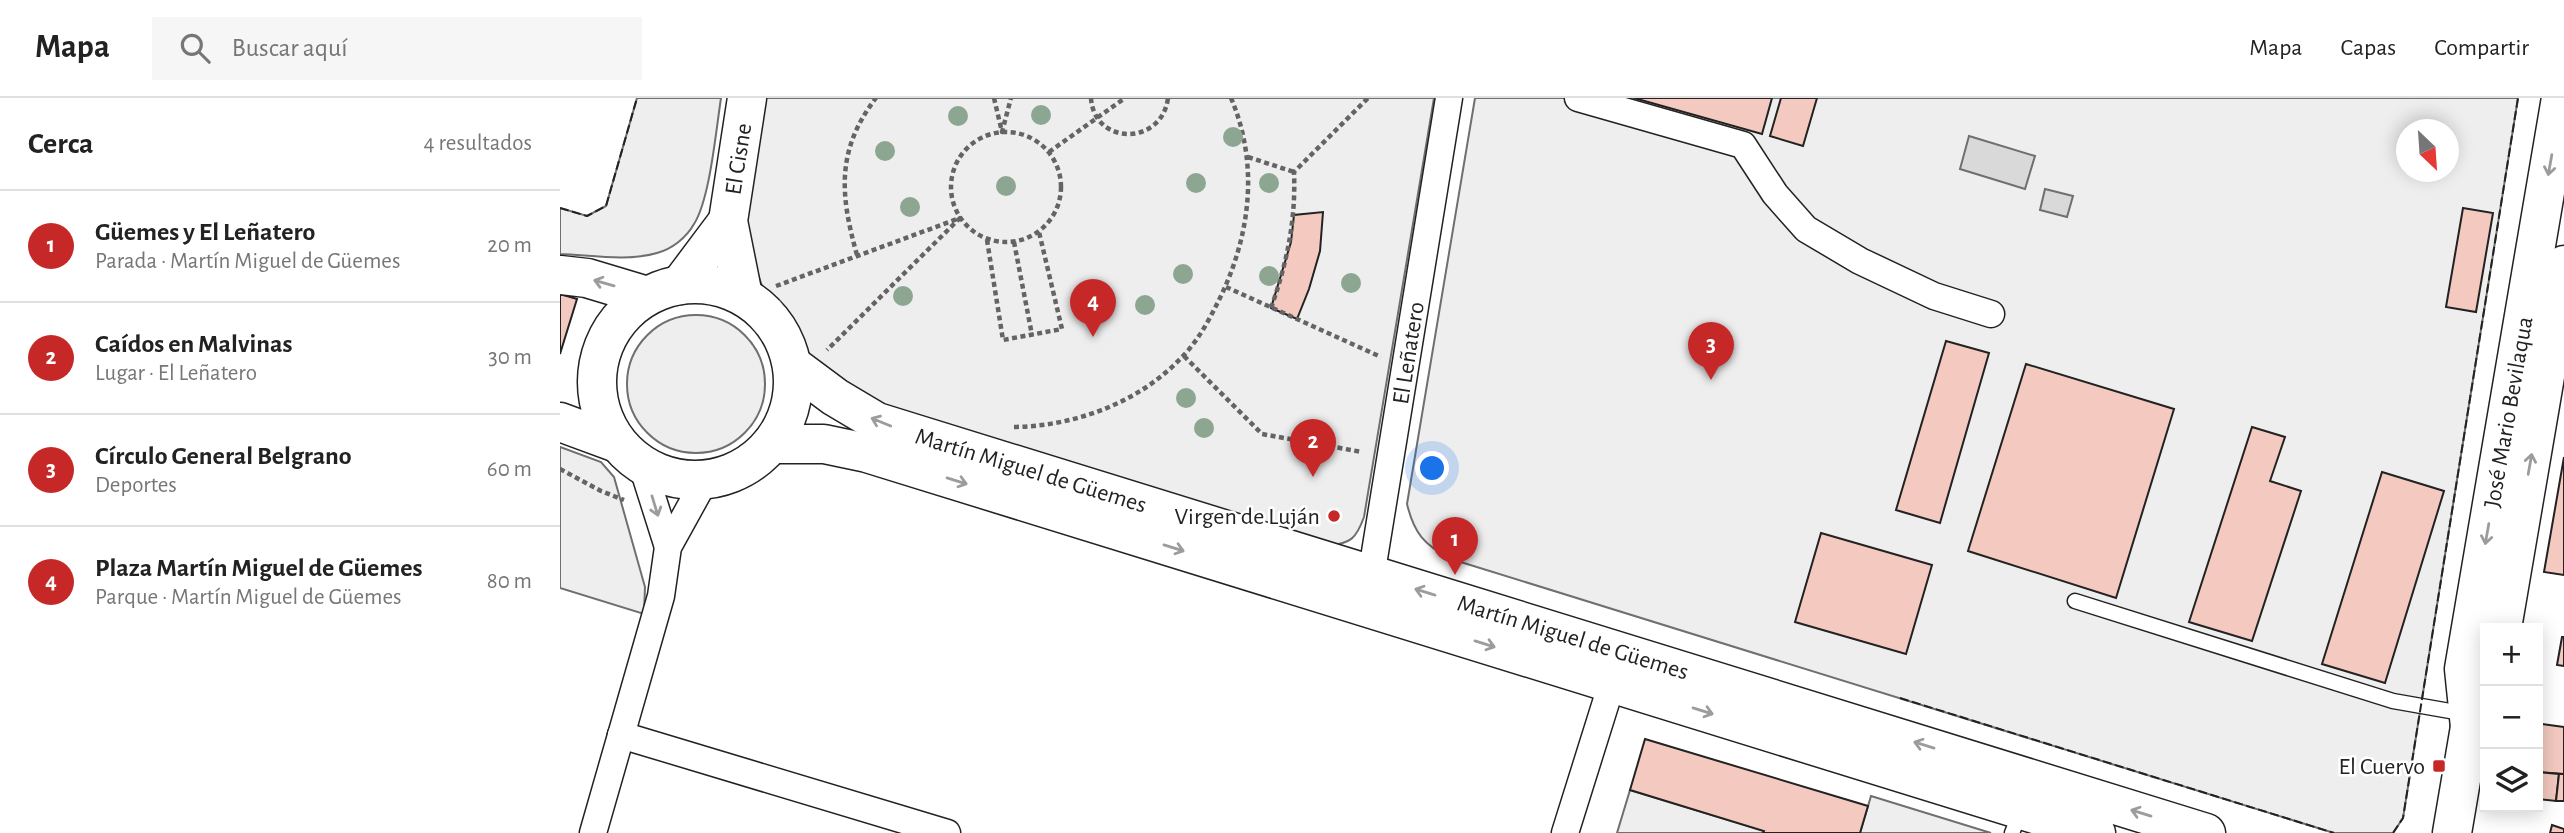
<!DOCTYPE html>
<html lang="es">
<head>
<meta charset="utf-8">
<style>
  body { margin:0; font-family:"Alegreya Sans",sans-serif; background:#f6f6f6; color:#222 }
  .controls { position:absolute; right:21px; bottom:21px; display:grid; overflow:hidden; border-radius:0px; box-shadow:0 4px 18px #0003 }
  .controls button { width:63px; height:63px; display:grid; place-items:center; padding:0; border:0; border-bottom:2px solid #e0e0e0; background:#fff; color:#222; font:35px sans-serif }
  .compass { position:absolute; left:1836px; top:21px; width:63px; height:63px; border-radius:50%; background:#fff; box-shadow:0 4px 18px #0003; rotate:155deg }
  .you { position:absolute; left:873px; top:371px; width:24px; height:24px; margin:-18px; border:5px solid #fff; border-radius:50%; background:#1a73e8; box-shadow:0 0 0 10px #1a73e833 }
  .badge { display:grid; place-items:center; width:46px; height:46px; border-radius:50%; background:#c62828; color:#fff; font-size:23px; font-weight:700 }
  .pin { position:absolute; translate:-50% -58px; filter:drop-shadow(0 2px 4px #0008) }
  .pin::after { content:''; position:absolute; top:37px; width:24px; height:21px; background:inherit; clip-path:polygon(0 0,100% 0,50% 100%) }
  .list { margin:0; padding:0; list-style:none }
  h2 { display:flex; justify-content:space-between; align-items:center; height:91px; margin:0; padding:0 28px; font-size:30px }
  h2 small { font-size:23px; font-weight:400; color:#767676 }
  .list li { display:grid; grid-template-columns:46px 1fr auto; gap:21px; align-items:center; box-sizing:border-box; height:112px; padding:0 28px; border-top:2px solid #e0e0e0 }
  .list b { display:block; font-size:26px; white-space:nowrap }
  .list p { margin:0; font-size:23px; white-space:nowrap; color:#767676 }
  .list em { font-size:23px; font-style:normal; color:#767676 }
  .icon { flex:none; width:38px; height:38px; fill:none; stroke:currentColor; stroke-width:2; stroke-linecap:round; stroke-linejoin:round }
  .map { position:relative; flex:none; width:2004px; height:735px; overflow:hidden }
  header { display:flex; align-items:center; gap:42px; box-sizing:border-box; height:98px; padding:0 35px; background:#fff; border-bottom:2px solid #e0e0e0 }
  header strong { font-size:33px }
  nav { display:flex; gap:38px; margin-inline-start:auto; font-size:24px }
  .search { width:490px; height:63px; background:#f6f6f6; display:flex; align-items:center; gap:18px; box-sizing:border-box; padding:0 24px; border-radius:0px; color:#767676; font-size:26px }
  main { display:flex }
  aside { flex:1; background:#fff }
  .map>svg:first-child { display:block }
</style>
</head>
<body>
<header>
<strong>Mapa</strong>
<div class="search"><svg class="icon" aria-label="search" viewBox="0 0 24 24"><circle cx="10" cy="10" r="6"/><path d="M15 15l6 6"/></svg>Buscar aquí</div>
<nav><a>Mapa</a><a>Capas</a><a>Compartir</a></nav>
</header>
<main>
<aside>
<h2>Cerca<small>4 resultados</small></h2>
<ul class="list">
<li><span class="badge">1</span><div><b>Güemes y El Leñatero</b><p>Parada · Martín Miguel de Güemes</p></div><em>20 m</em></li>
<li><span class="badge">2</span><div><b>Caídos en Malvinas</b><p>Lugar · El Leñatero</p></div><em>30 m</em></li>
<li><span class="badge">3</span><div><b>Círculo General Belgrano</b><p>Deportes</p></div><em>60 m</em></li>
<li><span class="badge">4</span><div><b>Plaza Martín Miguel de Güemes</b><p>Parque · Martín Miguel de Güemes</p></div><em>80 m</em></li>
</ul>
</aside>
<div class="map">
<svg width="2004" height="735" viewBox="0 0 2004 735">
  <rect width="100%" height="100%" fill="#fff"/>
  <g fill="#eee" stroke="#6f6f6f" stroke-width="2" fill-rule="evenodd">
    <path d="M77,0H161C156,32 150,101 134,126C126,140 112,151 97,155C67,164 30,157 0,156V110L27,118L46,108Z"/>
    <path d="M201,0H874L804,419C796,441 791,445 768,448L324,313L242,255L220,223L203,191L191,156L186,114Z"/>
    <path d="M915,0H1958L1843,720L1833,735H1774L891,461C864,447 854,435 847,406ZM1846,32H1888V74H1846Z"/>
    <circle cx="136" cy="286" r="69"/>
    <polygon points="0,349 41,364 54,379 85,489 84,516 0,490"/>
    <polygon points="1070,692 1204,733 1203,735 1057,735"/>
    <polygon points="1311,698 1431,735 1300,735"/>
  </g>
  <g fill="#d9d9d9" stroke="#6f6f6f" stroke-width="2">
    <polygon points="1409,38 1475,58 1465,91 1400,71"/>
    <polygon points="1485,91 1513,98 1507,119 1480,112"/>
  </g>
  <g fill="#f3c9c0" stroke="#222" stroke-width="2">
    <polygon points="1074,0 1212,0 1202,36"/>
    <polygon points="1221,0 1257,0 1243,48 1210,38"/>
    <polygon points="1903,110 1933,115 1916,214 1886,209"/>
    <polygon points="763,114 760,153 749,191 737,221 711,210 731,144 734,117"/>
    <polygon points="0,196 17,201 0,256"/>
    <polygon points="1386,243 1429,255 1380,425 1336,412"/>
    <polygon points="1466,266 1614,311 1556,500 1408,453"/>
    <polygon points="1692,329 1725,339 1710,383 1741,393 1692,543 1629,524"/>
    <polygon points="2004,359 2004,477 1984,474"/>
    <polygon points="1822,374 1884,393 1825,585 1762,566"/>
    <polygon points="1261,435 1372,467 1346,556 1235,524"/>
    <polygon points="2002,539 2004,539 2004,568 1997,567"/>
    <polygon points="1982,626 2004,629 2004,676 1978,674 1978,651"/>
    <polygon points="1085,641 1308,708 1300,735 1203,735 1204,733 1070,692"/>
    <polygon points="1978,674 1999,676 1996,703 1978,701"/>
    <polygon points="1999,676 2004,676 2004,703 1996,703"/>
    <polygon points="1992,727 2004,731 2004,735 1990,735"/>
  </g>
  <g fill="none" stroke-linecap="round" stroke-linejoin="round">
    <g stroke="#222" stroke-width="17">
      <g id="lane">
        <polyline points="1515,503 1833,603 1907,616"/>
        <polyline points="1452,735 1461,713"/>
      </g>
    </g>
    <g stroke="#222" stroke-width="29">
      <g id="street">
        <polyline points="1018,0 1183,47 1215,96 1246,131 1300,163 1374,198 1431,216"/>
        <polyline points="82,367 108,449"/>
        <polyline points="809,491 889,0"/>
        <polyline points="61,637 387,735"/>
        <polyline points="33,735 101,498 108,449 145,382"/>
        <polyline points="1005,735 1052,585"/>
      </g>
    </g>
    <g stroke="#222" stroke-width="41">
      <g id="secondary">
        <polyline points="0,177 27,180 87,198"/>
        <circle cx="135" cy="284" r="98"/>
        <polyline points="120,187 168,123"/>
        <polyline points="183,198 168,123 187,0"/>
        <polyline points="232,267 275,299 317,324 1646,735"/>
        <polyline points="0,324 57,345"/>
        <polyline points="211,346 264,346 307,355 1536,735"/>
        <polyline points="1942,530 2004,167"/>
        <polyline points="1910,629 1904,571 2001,0"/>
        <polyline points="1892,735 1910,629 1920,607"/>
      </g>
    </g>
    <g stroke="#646464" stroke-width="4.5" stroke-dasharray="5 3.5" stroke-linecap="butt">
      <polyline points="434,0 442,34 451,0"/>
      <path d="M531,0C534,48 602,48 608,0"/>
      <circle cx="446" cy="89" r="55"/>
      <polyline points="489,54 565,0"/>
      <polyline points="688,59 734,74"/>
      <polyline points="427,142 443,242 502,231 479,134"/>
      <polyline points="454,144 472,237"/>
      <path d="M297,157C280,97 276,52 316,0"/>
      <polyline points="216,188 400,120 267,252"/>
      <polyline points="666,189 821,259"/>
      <polyline points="218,203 236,235"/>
      <path d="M711,210C727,165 736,122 734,74L808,0"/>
      <polyline points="624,258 702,336 802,354"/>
      <path d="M454,329C516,328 580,304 622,259C637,244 648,224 657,206C690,141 700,68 671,0"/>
      <polyline points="0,371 41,393 64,402"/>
    </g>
    <use href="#lane" stroke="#fff" stroke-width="14"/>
    <use href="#street" stroke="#fff" stroke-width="26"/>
    <use href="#secondary" stroke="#fff" stroke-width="38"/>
    <g stroke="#222" stroke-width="2" stroke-dasharray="9 3.5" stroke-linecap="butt">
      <polyline points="0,110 27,118 46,108 77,0"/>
      <polyline points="1340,600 1774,735"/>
      <polyline points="1833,735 1843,720 1958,0"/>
    </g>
  </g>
  <g fill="#8da692">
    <circle cx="481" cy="17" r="10"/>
    <circle cx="398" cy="18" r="10"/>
    <circle cx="673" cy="39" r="10"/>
    <circle cx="325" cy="53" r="10"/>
    <circle cx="636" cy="85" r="10"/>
    <circle cx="709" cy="85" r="10"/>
    <circle cx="446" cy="88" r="10"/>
    <circle cx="350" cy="109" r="10"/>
    <circle cx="623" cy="176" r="10"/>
    <circle cx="709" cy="178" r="10"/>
    <circle cx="791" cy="185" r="10"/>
    <circle cx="343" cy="198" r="10"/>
    <circle cx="585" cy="207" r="10"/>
    <circle cx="626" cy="300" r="10"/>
    <circle cx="644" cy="330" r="10"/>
  </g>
  <defs><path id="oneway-shaft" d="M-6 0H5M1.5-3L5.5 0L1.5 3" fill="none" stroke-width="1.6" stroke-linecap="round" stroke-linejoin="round" transform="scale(1.75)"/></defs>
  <g stroke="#9c9c9c">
    <use href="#oneway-shaft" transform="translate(1990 67) rotate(100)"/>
    <use href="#oneway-shaft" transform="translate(44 185) rotate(-164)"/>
    <use href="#oneway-shaft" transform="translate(321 324) rotate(-158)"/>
    <use href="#oneway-shaft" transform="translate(1970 366) rotate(-80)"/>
    <use href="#oneway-shaft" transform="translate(397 383) rotate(17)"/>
    <use href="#oneway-shaft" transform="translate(95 408) rotate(73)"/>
    <use href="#oneway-shaft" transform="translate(1927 436) rotate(100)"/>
    <use href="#oneway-shaft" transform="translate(614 450) rotate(17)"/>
    <use href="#oneway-shaft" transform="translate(865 494) rotate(-163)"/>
    <use href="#oneway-shaft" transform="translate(925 546) rotate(17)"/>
    <use href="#oneway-shaft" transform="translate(1143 613) rotate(17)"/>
    <use href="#oneway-shaft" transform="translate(1364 647) rotate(-163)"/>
    <use href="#oneway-shaft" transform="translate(1581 715) rotate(-163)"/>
  </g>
  <g fill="#c62828" stroke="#fff" stroke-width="2.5">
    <circle cx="774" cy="418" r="7"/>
    <rect x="1872" y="661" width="14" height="14" rx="3.5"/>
  </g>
  <g text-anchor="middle" stroke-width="5" stroke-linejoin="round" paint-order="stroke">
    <g font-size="24" fill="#222" stroke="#fff">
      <text transform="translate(178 61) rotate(-81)" y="8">El Cisne</text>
      <text transform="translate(848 255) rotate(-81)" y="8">El Leñatero</text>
      <text transform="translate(1948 314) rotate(-80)" y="8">José Mario Bevilaqua</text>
      <text transform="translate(471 372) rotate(17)" y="8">Martín Miguel de Güemes</text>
      <text transform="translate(1013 539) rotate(17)" y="8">Martín Miguel de Güemes</text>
    </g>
    <g font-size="24" fill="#222" stroke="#fff" text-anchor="end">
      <text x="760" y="426">Virgen de Luján</text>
      <text x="1865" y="676">El Cuervo</text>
    </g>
  </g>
</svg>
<div class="controls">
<button>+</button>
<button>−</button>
<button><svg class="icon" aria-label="layers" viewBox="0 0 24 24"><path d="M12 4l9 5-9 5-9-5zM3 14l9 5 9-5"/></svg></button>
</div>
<svg class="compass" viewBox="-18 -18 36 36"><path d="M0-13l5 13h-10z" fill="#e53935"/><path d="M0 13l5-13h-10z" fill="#767676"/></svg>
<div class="you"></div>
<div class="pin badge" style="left:895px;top:477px">1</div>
<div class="pin badge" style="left:753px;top:379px">2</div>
<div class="pin badge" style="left:1151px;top:282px">3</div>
<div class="pin badge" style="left:533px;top:239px">4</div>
</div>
</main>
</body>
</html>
